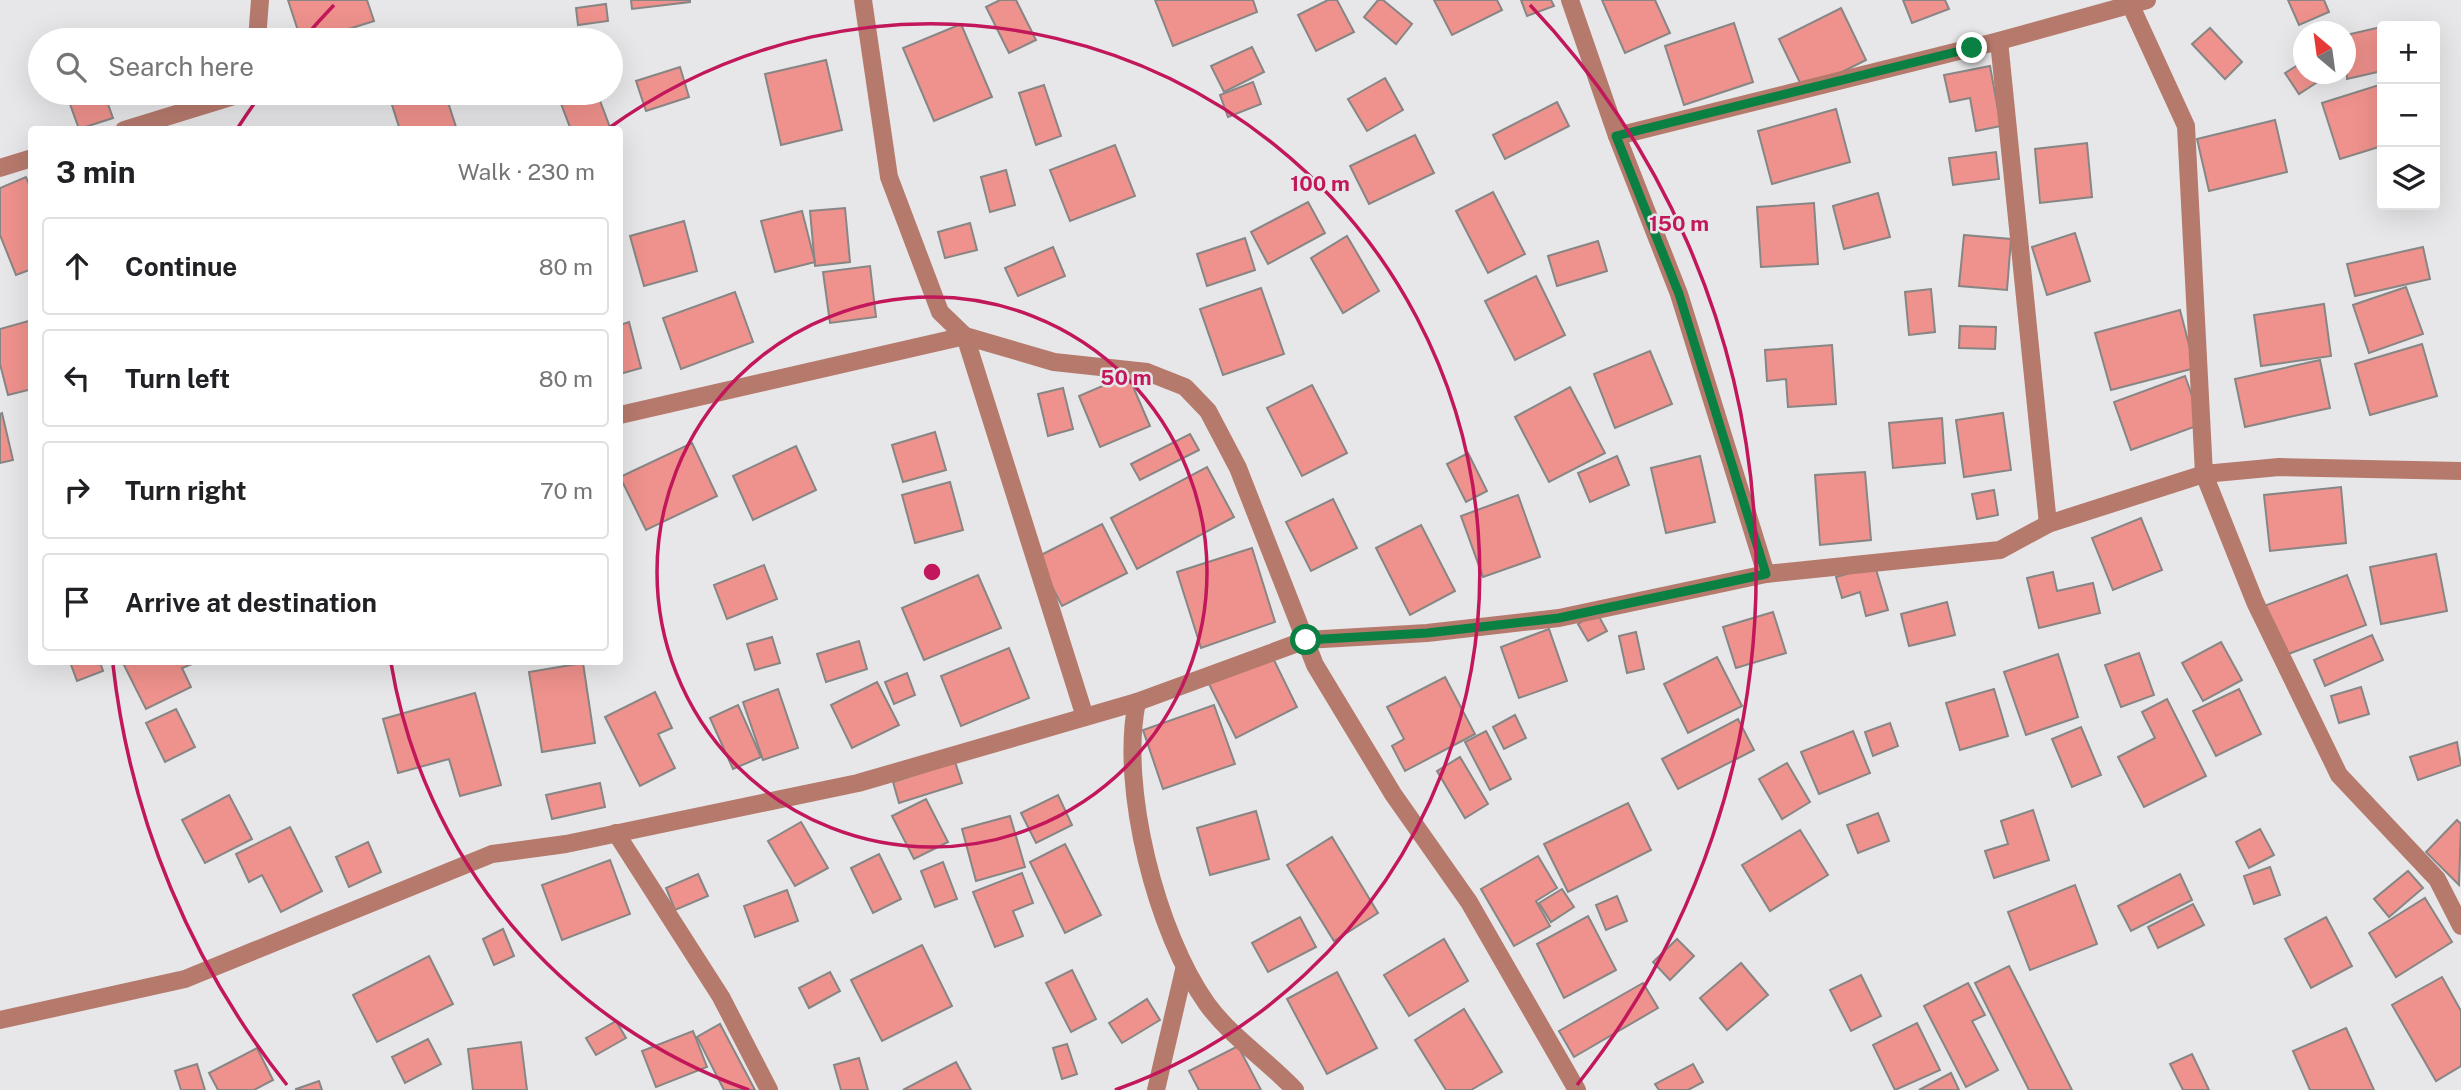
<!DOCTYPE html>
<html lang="en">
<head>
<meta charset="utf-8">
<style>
  body { margin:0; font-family:"Public Sans",sans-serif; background:#f6f6f6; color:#202124 }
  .controls { position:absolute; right:21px; top:21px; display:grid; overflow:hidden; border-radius:7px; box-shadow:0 7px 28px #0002 }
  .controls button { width:63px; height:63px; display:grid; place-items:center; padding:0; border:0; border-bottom:2px solid #e0e0e0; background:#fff; color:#202124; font:35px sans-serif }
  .compass { position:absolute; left:2293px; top:21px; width:63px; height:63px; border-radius:50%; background:#fff; box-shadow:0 7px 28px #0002; rotate:331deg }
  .stop { position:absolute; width:21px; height:21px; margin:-16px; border:5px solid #0b8043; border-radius:50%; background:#fff }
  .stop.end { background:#0b8043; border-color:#fff; box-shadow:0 2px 7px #0008 }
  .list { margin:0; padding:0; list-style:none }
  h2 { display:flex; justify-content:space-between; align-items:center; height:91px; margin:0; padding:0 28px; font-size:30px }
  h2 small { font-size:23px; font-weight:400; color:#757577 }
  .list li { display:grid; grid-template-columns:46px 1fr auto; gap:21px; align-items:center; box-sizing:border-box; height:98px; margin:0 14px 14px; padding:0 14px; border:2px solid #e0e0e0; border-radius:7px }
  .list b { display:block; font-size:26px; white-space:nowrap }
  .list em { font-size:23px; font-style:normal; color:#757577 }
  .icon { flex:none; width:38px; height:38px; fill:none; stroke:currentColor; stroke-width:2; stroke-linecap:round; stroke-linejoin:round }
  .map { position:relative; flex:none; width:2461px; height:1090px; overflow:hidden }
  .search { position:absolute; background:#fff; box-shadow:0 7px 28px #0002; left:28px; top:28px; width:595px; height:77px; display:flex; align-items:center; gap:18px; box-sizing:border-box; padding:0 24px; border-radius:38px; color:#757577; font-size:26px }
  .panel { position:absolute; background:#fff; box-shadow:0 7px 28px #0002; left:28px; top:126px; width:595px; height:539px; border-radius:7px }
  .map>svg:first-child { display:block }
</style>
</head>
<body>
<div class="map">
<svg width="2461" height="1090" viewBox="0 0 2461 1090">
  <rect width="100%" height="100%" fill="#e7e7e9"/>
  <g fill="#ef918c" stroke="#878685" stroke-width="2">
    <polygon points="288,0 367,0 374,21 314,40 301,40"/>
    <polygon points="631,0 690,0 690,2 632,9"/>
    <polygon points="1000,0 1016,0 1036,40 1009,53 986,7"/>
    <polygon points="1155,0 1253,0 1257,12 1173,46"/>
    <polygon points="1328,0 1337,0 1354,32 1316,51 1298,15"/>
    <polygon points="1378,0 1383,0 1412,24 1396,44 1364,17"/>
    <polygon points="1434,0 1497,0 1502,10 1452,35"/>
    <polygon points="1521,0 1551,0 1554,6 1527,16"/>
    <polygon points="1602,0 1655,0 1670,33 1625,53"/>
    <polygon points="1903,0 1945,0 1949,9 1912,23"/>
    <polygon points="2288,0 2324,0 2329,12 2299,25"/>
    <polygon points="606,4 608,21 578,25 576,8"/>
    <polygon points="1841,8 1866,60 1804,91 1779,39"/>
    <polygon points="1734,23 1753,82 1684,105 1665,46"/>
    <polygon points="961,24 992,97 934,121 903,48"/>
    <polygon points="2381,27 2382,71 2347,79 2346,35"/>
    <polygon points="2210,28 2242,62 2225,79 2192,44"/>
    <polygon points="1252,47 1264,72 1224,92 1211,66"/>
    <polygon points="826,60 842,130 781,145 765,74"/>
    <polygon points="2303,62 2304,74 2310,74 2316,83 2299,94 2285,73"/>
    <polygon points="1990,66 2001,126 1976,131 1970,98 1950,102 1944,75"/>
    <polygon points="680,67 689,97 646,111 636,81"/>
    <polygon points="1385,78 1403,110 1367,131 1348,99"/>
    <polygon points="1253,82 1261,104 1228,117 1220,95"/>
    <polygon points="2382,84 2382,146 2340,159 2322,103"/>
    <polygon points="1044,85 1061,136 1036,145 1019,93"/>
    <polygon points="66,93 104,93 113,118 79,129"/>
    <polygon points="421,93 445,93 457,130 400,130 391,102"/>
    <polygon points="557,93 597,93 611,130 571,130"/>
    <polygon points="1557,102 1569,126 1505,159 1493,135"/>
    <polygon points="1836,109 1850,162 1772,184 1758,131"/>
    <polygon points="2275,120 2287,172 2209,191 2197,139"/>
    <polygon points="1415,135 1434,173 1369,204 1350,166"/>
    <polygon points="2087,143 2092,197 2040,203 2035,149"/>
    <polygon points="1115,145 1135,196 1070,221 1050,170"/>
    <polygon points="1996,152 1999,179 1953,185 1949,158"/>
    <polygon points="1006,170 1015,205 990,212 981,177"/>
    <polygon points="26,177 32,192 32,269 16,275 0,235 0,188"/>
    <polygon points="1493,192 1525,254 1488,273 1456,211"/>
    <polygon points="1878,193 1890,237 1844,249 1833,206"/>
    <polygon points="1308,202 1325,233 1268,264 1251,232"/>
    <polygon points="1814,203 1818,264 1761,267 1757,207"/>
    <polygon points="845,208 850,262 815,266 810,211"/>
    <polygon points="802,211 815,262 775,272 761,221"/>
    <polygon points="684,221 697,271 644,286 630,236"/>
    <polygon points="970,223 977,250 945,258 938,232"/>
    <polygon points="2075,233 2090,281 2047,295 2032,247"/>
    <polygon points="1964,235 2011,239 2007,290 1959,286"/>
    <polygon points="1347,236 1379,291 1343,313 1311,258"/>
    <polygon points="1245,238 1255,270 1207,286 1197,254"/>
    <polygon points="1598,241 1607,271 1557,286 1548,256"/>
    <polygon points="1053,247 1065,276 1018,296 1005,268"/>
    <polygon points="2423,247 2430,279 2355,296 2347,264"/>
    <polygon points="870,266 876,317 830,323 823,272"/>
    <polygon points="1536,276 1565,335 1515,360 1485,301"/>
    <polygon points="2406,287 2423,334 2369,353 2353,305"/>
    <polygon points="1261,288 1284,354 1223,375 1200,309"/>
    <polygon points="1931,289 1935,332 1909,335 1905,292"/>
    <polygon points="735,292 753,342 681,369 663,318"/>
    <polygon points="2324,304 2331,356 2261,366 2254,315"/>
    <polygon points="2180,310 2195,368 2111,390 2095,333"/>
    <polygon points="32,320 32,389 8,395 0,364 0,329"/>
    <polygon points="629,322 641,368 620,374 620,325"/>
    <polygon points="1960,326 1996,327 1995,349 1959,348"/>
    <polygon points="2422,344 2437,396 2370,415 2355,364"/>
    <polygon points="1832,345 1836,404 1788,407 1786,379 1767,381 1765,350"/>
    <polygon points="1650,351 1672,404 1615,428 1594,374"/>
    <polygon points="2320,360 2330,408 2245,427 2235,379"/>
    <polygon points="1128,375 1150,426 1100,447 1079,396"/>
    <polygon points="2185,376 2202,424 2131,450 2114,402"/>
    <polygon points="1312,385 1347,453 1302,476 1267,408"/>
    <polygon points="1570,387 1605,453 1549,482 1515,417"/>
    <polygon points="1063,388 1073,429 1048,436 1038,394"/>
    <polygon points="2,413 13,460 0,463 0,414"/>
    <polygon points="2003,413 2011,470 1964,477 1956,420"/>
    <polygon points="1942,418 1945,463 1893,468 1889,423"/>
    <polygon points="935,432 946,470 903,482 892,445"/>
    <polygon points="1190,434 1199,450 1140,480 1131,464"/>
    <polygon points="692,443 717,496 646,530 620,477"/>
    <polygon points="796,446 816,490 753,520 733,476"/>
    <polygon points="1468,453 1487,491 1466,502 1447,464"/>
    <polygon points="1617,456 1629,485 1590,502 1578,473"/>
    <polygon points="1700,456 1715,522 1666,533 1651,468"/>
    <polygon points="1207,467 1234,517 1137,569 1111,518"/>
    <polygon points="1865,472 1871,540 1820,545 1815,475"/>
    <polygon points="950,482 963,530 915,543 902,495"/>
    <polygon points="2341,487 2346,543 2270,551 2264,495"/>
    <polygon points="1994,490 1998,515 1977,519 1972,494"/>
    <polygon points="1518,495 1540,557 1483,577 1461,516"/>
    <polygon points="1333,499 1357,548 1311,571 1286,522"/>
    <polygon points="2141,518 2162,570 2113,590 2092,538"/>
    <polygon points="1102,524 1127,573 1062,606 1037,557"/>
    <polygon points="1421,525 1455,591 1410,615 1376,548"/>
    <polygon points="1252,548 1275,622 1201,648 1177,572"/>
    <polygon points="2436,554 2447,611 2381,624 2370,567"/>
    <polygon points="764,565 777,599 727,619 714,585"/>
    <polygon points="1875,566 1888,610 1866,616 1860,592 1842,598 1836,577"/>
    <polygon points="2053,572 2057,591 2093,583 2100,613 2039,628 2027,578"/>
    <polygon points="978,575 1001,628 924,660 902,608"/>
    <polygon points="2347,575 2366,625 2283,656 2264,606"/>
    <polygon points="1947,602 1955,635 1909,646 1901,614"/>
    <polygon points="1773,612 1786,653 1736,668 1723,627"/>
    <polygon points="1597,613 1607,631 1588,641 1578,624"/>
    <polygon points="1549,629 1567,681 1519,698 1501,647"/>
    <polygon points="1636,632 1644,669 1627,673 1619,636"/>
    <polygon points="2372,635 2383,660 2325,686 2314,660"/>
    <polygon points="772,637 780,663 755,670 747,644"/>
    <polygon points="859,641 867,669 826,682 817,654"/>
    <polygon points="2221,642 2242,680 2203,701 2182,663"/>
    <polygon points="1267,646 1297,707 1236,738 1205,676"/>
    <polygon points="1009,648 1029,698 961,726 941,676"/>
    <polygon points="2139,653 2154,695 2121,707 2105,665"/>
    <polygon points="2058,654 2078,717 2026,735 2004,672"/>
    <polygon points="1717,657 1742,706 1688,733 1664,684"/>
    <polygon points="70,662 100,662 103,671 77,681"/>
    <polygon points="126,662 197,662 182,668 191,687 146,709 123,663"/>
    <polygon points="583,663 595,743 542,752 529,672"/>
    <polygon points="907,673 915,695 894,704 885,682"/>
    <polygon points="1445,677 1475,734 1405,771 1392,746 1404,739 1387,707"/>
    <polygon points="877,682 899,725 852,748 831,705"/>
    <polygon points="2361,687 2369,714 2339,723 2331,696"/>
    <polygon points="778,689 798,748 763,760 743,702"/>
    <polygon points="1994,689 2008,736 1960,750 1946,703"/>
    <polygon points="2239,689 2261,734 2216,756 2193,711"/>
    <polygon points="655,692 672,728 658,734 675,768 640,786 605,717"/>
    <polygon points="475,693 501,785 460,796 449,759 398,773 383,719"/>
    <polygon points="2167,699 2206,776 2144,807 2118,757 2155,738 2142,712"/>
    <polygon points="738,705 761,757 733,769 710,718"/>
    <polygon points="1214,705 1235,764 1163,789 1143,730"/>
    <polygon points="176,709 195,747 165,762 146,723"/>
    <polygon points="1515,715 1526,738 1504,749 1493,727"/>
    <polygon points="1738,719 1754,750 1678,789 1662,759"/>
    <polygon points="1890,723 1898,746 1873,756 1865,732"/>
    <polygon points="2081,727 2101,775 2072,787 2052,739"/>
    <polygon points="1486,731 1511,779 1490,790 1465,742"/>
    <polygon points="1853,731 1870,773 1819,794 1801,752"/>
    <polygon points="2457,742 2461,765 2418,780 2410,757"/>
    <polygon points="1460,757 1488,804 1465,818 1437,771"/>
    <polygon points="955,762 962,783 899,803 893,782"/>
    <polygon points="1787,763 1810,802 1782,819 1759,779"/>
    <polygon points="600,783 605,807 552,819 546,795"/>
    <polygon points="229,795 252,839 205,863 182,820"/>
    <polygon points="1058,795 1072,825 1036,843 1021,813"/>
    <polygon points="926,799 948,842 914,859 892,816"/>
    <polygon points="1628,803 1651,850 1568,892 1544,844"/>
    <polygon points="2033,810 2049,860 1994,878 1985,851 2008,844 2001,821"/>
    <polygon points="1256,811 1269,859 1210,875 1197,828"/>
    <polygon points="1878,813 1889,841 1858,853 1847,825"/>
    <polygon points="1010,816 1025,867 976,881 962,829"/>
    <polygon points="2457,820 2461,824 2459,885 2426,852"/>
    <polygon points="801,822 828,868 795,886 768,841"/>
    <polygon points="290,827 322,891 281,912 262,875 249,882 236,854"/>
    <polygon points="2260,829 2274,855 2249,868 2236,842"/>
    <polygon points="1800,830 1828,875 1770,911 1742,865"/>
    <polygon points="1332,837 1378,913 1334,941 1287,865"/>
    <polygon points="368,842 381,872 349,887 336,857"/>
    <polygon points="1065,844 1101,915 1065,933 1030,862"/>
    <polygon points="879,854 901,899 873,913 851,868"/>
    <polygon points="1538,856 1557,888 1536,901 1550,926 1514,946 1481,889"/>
    <polygon points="610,860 630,914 562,940 542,885"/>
    <polygon points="943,862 957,899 935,907 921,871"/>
    <polygon points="2270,867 2280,895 2254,904 2244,876"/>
    <polygon points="2408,871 2423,888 2389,917 2374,899"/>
    <polygon points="1022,873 1033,903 1013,911 1023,936 995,947 973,892"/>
    <polygon points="698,874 708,896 675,910 666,888"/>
    <polygon points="2180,874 2192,900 2131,931 2118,906"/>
    <polygon points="2075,885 2097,944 2030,970 2008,912"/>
    <polygon points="1562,889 1574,907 1551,922 1539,903"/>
    <polygon points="787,890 798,921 755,937 744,906"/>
    <polygon points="1617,896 1627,921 1606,930 1596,905"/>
    <polygon points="2425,898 2452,942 2396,977 2369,933"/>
    <polygon points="2193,904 2204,925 2158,948 2148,927"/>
    <polygon points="1588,916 1616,970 1564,998 1537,944"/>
    <polygon points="1300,917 1316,947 1268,972 1252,943"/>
    <polygon points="2326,917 2352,966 2311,988 2285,939"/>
    <polygon points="503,929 514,956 494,965 483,939"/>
    <polygon points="1444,939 1468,981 1409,1016 1384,975"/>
    <polygon points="1677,939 1694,956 1670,980 1653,962"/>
    <polygon points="922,945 952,1006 882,1041 851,980"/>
    <polygon points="429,956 453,1004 377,1042 353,995"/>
    <polygon points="1741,963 1768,995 1727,1030 1700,998"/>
    <polygon points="2009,966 2072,1090 2029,1090 1975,983"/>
    <polygon points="1072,970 1096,1019 1071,1032 1046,983"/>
    <polygon points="830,972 840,991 809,1008 799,988"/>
    <polygon points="1337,972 1377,1048 1327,1074 1287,999"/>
    <polygon points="1861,975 1881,1016 1851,1031 1830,990"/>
    <polygon points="2442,977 2461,1011 2461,1066 2436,1081 2392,1005"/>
    <polygon points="1643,983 1658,1008 1574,1057 1559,1031"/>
    <polygon points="1968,983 1985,1015 1972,1021 1998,1070 1966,1087 1924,1006"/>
    <polygon points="1147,999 1160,1020 1122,1043 1109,1023"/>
    <polygon points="1464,1009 1502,1072 1471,1090 1446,1090 1415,1040"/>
    <polygon points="616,1021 626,1038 596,1055 586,1038"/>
    <polygon points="1917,1023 1940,1070 1895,1090 1873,1045"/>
    <polygon points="720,1024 755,1090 724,1090 697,1037"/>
    <polygon points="2346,1028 2374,1090 2310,1090 2293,1051"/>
    <polygon points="693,1031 707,1067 656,1087 642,1051"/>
    <polygon points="428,1039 441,1064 405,1083 392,1057"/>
    <polygon points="521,1042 527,1090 473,1090 468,1049"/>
    <polygon points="1067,1044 1077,1074 1062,1079 1053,1048"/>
    <polygon points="1238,1046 1261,1090 1199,1090 1189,1071"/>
    <polygon points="257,1048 273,1080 254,1090 218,1090 209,1073"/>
    <polygon points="2192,1054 2209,1090 2183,1090 2170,1064"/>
    <polygon points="859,1058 868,1090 841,1090 834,1065"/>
    <polygon points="956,1062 971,1090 903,1090"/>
    <polygon points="197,1064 205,1090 181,1090 175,1071"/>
    <polygon points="1693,1064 1703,1082 1688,1090 1659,1090 1655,1084"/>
    <polygon points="1951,1073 1959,1090 1919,1090"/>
    <polygon points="319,1081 322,1090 296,1090 296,1089"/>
  </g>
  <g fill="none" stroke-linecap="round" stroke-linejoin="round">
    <g stroke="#b67a6d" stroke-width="18">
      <polyline points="863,0 889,177 940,312 965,336 1054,362 1147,372 1185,387 1208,411 1238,468 1315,665 1393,794 1469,902 1577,1090"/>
      <polyline points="1570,0 1617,136 1679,294 1766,574"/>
      <polyline points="2131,6 2186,126 2204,474 2255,602 2339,775 2437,879 2461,926"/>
      <polyline points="257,40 260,0"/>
      <polyline points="1999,41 2048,524"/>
      <polyline points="124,130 244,93"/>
      <polyline points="1617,136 1999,41 2147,0"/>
      <polyline points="0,168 32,158"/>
      <polyline points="620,415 965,336 1085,717"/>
      <path d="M1137,702C1119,787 1157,934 1207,1004C1230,1036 1268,1061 1295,1090"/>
      <polyline points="616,833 721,997 769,1090"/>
      <polyline points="0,1020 185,979 492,854 566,844 858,783 1137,702 1306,640 1427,633 1559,618 1766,574 2000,550 2048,524 2204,474 2279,467 2461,471"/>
      <polyline points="1156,1090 1184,970"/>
    </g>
  </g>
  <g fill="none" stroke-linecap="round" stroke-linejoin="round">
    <polyline stroke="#0b8043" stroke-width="9" points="1306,640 1427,633 1559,618 1766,574 1679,294 1616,136 1972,48"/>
  </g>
  <g fill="none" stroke="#c2185b" stroke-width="3.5">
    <circle cx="932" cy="572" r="275"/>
    <path d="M749 1090A549 549 0 0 1 391 663M609 128A549 549 0 1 1 1115 1090"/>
    <path d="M287 1085A824 824 0 0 1 113 665M237 129A824 824 0 0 1 261 94M305 37A824 824 0 0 1 334 5M1530 5A824 824 0 0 1 1577 1085"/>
  </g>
  <circle cx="932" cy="572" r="10" fill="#c2185b" stroke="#e7e7e9" stroke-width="3.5"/>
  <g font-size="21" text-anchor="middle" font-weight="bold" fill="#c2185b" stroke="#e7e7e9" stroke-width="5" stroke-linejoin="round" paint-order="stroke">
    <text x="1320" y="191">100 m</text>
    <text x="1679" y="231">150 m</text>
    <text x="1126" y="385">50 m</text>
  </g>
</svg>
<div class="controls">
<button>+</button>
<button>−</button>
<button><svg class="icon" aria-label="layers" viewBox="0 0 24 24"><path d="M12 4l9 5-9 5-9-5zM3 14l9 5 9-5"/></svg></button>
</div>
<svg class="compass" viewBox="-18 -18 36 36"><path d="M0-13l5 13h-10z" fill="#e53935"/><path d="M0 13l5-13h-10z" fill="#757577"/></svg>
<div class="stop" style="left:1306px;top:640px"></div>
<div class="stop end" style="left:1972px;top:48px"></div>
<div class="search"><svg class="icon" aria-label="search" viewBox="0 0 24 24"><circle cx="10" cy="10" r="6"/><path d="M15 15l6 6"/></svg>Search here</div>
<section class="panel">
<h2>3 min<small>Walk · 230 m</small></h2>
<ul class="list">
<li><svg class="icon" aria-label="ahead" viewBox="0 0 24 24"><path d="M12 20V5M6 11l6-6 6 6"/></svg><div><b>Continue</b></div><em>80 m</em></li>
<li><svg class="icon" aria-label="left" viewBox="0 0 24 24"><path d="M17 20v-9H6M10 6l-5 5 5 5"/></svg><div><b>Turn left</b></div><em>80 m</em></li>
<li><svg class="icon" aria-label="right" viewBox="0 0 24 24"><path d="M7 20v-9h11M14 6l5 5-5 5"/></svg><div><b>Turn right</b></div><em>70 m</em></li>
<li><svg class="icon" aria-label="arrive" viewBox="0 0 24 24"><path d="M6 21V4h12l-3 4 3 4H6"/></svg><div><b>Arrive at destination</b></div></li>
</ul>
</section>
</div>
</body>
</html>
